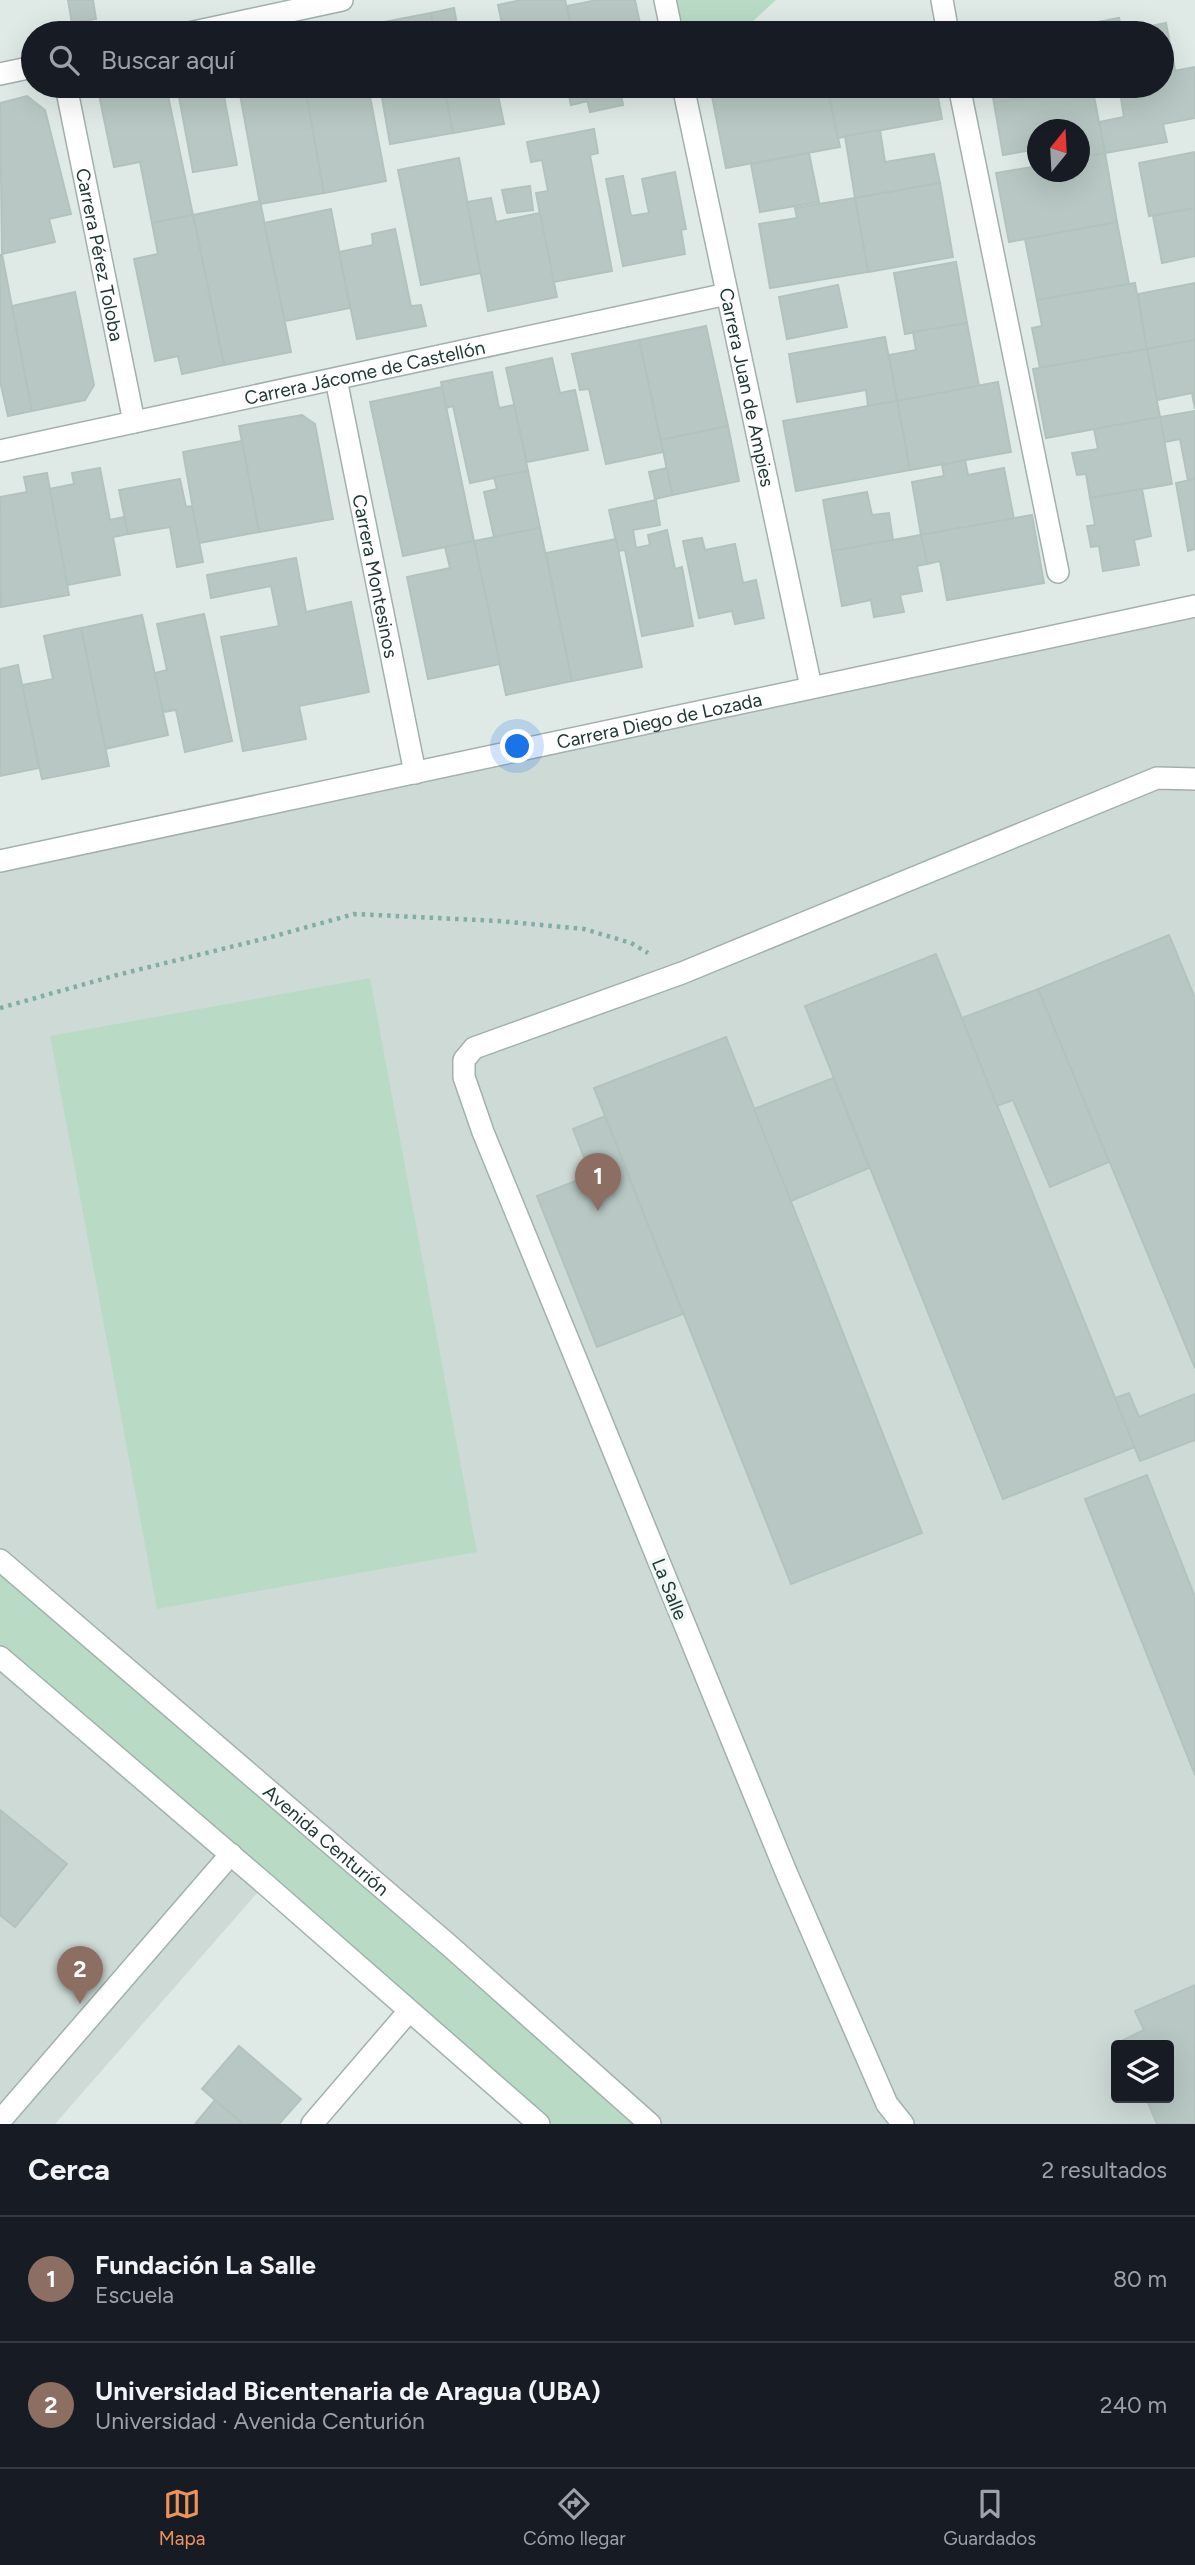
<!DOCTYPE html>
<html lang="es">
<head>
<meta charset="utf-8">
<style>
  body { margin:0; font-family:Figtree,sans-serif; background:#242831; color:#f1f3f6 }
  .controls { position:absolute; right:21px; bottom:21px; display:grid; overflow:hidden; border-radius:7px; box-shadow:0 7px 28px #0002 }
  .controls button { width:63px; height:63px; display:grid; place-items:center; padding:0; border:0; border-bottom:2px solid #363941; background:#171b24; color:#f1f3f6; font:35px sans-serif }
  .compass { position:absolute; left:1027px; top:119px; width:63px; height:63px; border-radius:50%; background:#171b24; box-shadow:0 7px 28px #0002; rotate:18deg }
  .you { position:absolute; left:518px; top:747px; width:24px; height:24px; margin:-18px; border:5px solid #fff; border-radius:50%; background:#1a73e8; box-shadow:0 0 0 10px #1a73e833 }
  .badge { display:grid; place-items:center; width:46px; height:46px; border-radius:50%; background:#ed925a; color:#fff; font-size:23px; font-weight:700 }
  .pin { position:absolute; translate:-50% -58px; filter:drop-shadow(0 2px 4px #0008) }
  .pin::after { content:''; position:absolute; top:37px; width:24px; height:21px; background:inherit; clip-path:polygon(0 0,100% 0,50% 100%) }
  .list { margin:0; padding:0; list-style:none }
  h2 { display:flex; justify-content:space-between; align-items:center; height:91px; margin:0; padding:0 28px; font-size:30px }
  h2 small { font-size:23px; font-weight:400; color:#9ea1a6 }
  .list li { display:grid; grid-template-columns:46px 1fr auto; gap:21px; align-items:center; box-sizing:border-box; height:126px; padding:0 28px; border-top:2px solid #363941 }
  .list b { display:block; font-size:26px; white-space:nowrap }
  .list p { margin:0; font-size:23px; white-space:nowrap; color:#9ea1a6 }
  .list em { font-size:23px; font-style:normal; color:#9ea1a6 }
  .icon { flex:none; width:38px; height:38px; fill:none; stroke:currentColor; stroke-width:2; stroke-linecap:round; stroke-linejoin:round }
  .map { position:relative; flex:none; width:1195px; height:2124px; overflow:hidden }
  .search { position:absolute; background:#171b24; box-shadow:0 7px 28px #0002; left:21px; right:21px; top:21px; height:77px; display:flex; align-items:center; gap:18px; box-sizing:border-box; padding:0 24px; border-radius:38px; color:#9ea1a6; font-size:26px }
  .sheet { height:343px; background:#171b24 }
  nav { display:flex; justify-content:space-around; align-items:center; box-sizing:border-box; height:98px; border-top:2px solid #363941; background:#171b24; font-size:19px; color:#9ea1a6 }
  nav a { display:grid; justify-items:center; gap:4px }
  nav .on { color:#ed925a }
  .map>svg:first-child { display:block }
</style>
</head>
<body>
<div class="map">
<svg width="1195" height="2124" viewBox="0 0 1195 2124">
  <rect width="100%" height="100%" fill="#dfeae7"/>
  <g fill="#cedad6" fill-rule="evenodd">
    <path d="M1195,606V2124H650L0,1560V861ZM1116,2045H1169V2098H1116Z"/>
    <polygon points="0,1657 265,1884 55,2124 0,2124"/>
  </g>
  <g fill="#b9dbc6">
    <polygon points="665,0 776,0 740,33 672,33"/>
    <polygon points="370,978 477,1552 157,1609 50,1036"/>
    <polygon points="0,1560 650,2124 539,2124 0,1657"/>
  </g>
  <g fill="#b8c7c3" stroke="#b2c3be" stroke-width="2">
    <polygon points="68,0 93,0 96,19 72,23"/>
    <polygon points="521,0 565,0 573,33 504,33 498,5"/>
    <polygon points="597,0 635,0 642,33 573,33 567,6"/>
    <polygon points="454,8 458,30 476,27 478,33 434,33 431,13"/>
    <polygon points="431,13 434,33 359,33 358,27"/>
    <polygon points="1119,18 1122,32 1166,23 1175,70 1162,73 1162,33 1082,33 1081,25"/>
    <polygon points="1195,67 1195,118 1163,124 1167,142 1105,153 1099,122 1124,117 1119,86 1162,86 1162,73"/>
    <polygon points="104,86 166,86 193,215 152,223 140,162 114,167 99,95"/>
    <polygon points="177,86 222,86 237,165 193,172"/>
    <polygon points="222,86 305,86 324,193 260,204 239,89 223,92"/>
    <polygon points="305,86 368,86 386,181 324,193"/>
    <polygon points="380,86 444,86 453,133 390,144"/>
    <polygon points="444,86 510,86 511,93 498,95 504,124 453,133"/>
    <polygon points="567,86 584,86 588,101 571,105"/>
    <polygon points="584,86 633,86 620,89 623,105 590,112"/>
    <polygon points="710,86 827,86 840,147 726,168"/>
    <polygon points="827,86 936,86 942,119 838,138"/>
    <polygon points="991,86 1055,86 1056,92 994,103"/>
    <polygon points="1092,86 1105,153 1080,158 1080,130 1038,130 1038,149 1003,155 994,103"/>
    <polygon points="27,96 45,110 71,214 49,219 55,242 2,254 0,103"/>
    <polygon points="594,129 598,153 590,155 612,271 553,282 536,193 548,191 542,160 531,162 527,142"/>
    <polygon points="880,130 885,162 934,154 940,183 855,198 845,136"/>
    <polygon points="1195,152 1195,208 1149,216 1139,163"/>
    <polygon points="809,153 819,202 760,212 751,164"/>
    <polygon points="1105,153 1117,222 1009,242 996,173 1038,166 1038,172 1080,172 1080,158"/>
    <polygon points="459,158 481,273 421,285 398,170"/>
    <polygon points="675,172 686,229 681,230 685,254 623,266 606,179 623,176 631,216 649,213 642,179"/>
    <polygon points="940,183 953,257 868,272 855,198"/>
    <polygon points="530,186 533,210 507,213 502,190"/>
    <polygon points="491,198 496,222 540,213 557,297 488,311 467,202"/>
    <polygon points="855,198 868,272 770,288 759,224 797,218 795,208"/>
    <polygon points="260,201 291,352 224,365 193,215"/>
    <polygon points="1195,208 1195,256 1162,263 1153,216"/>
    <polygon points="331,209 350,308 285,321 264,223"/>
    <polygon points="193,215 224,365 182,374 178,356 155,361 134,259 158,254 152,223"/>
    <polygon points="1117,222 1129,284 1037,300 1025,239"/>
    <polygon points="395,229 411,306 421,305 426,326 357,339 339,252 373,245 372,234"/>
    <polygon points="2,254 32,411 8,416 0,381 0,255"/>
    <polygon points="956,262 967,323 905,334 894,273"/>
    <polygon points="1135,283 1147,349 1040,368 1032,328 1042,326 1037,300"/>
    <polygon points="1195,283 1195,340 1147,349 1138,294"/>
    <polygon points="838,285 847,327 787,339 779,297"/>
    <polygon points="75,292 94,385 85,400 32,411 12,306"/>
    <polygon points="967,323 979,386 897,401 889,355 916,350 913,332"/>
    <polygon points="706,326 728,426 661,440 639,340"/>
    <polygon points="885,337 897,401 868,406 866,390 797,402 789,354"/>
    <polygon points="639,340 663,452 606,464 589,389 580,390 572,354"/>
    <polygon points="1195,340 1195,409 1192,393 1157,400 1147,349"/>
    <polygon points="1147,349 1160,417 1046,438 1033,369"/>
    <polygon points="552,358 560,393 575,390 588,450 527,462 506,368"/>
    <polygon points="492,372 499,408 514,405 528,471 470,483 453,406 446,408 441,382"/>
    <polygon points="998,382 1011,452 910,470 897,401"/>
    <polygon points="442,387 474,541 403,556 370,402"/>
    <polygon points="897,401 910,470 796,491 783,421"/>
    <polygon points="1195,411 1195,479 1188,481 1180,439 1165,442 1160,417"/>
    <polygon points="302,415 315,424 333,519 259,532 239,426"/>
    <polygon points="1160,417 1172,484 1090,498 1086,474 1077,475 1072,453 1098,449 1094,429"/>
    <polygon points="728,426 739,481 672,495 661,440"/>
    <polygon points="242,441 259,532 199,543 183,452"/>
    <polygon points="965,460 968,475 1004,468 1014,519 921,535 912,482 944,476 942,465"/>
    <polygon points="100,468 110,520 124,517 128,534 113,537 120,575 67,585 49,489 74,484 72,473"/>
    <polygon points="667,468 672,495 655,499 649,472"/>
    <polygon points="528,471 540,528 494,537 484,492 497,489 494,477"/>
    <polygon points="47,473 69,595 1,607 0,497 27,492 24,477"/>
    <polygon points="180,479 186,507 192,506 203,562 177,567 170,527 128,534 119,490"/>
    <polygon points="1195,479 1195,549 1188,551 1176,483"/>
    <polygon points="1142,489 1151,536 1134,540 1139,565 1103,571 1099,546 1091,547 1087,526 1095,525 1090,498"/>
    <polygon points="867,492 872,515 889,513 893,540 832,551 823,500"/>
    <polygon points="656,500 660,525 633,530 636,548 650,545 648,535 667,530 675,569 682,567 693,626 642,636 625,550 618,551 609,510"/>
    <polygon points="1032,515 1044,583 947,600 940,561 927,564 921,535"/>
    <polygon points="540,528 572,681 506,695 474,541"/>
    <polygon points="921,535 927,564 917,566 922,591 900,595 904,612 874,617 871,600 842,606 832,551"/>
    <polygon points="702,538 705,550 735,544 743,583 756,580 764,618 735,624 732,611 699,618 683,541"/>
    <polygon points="616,539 642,667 572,681 546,553"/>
    <polygon points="474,541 500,664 428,679 407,577 450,568 445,547"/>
    <polygon points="296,558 306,612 351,602 369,692 299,706 306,739 243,751 221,637 279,626 271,586 211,598 207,575"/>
    <polygon points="204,614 232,741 185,752 176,710 163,712 155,673 167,670 157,624"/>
    <polygon points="142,615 168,735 105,749 81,628"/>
    <polygon points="81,628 109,766 42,779 22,685 53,679 44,636"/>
    <polygon points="18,665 39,768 0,776 0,669"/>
    <polygon points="1169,935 1195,998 1195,1368 1038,989"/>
    <polygon points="936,954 1135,1447 1003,1499 805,1006"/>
    <polygon points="1038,989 1109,1162 1050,1187 1013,1100 997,1106 962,1018"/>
    <polygon points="726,1037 922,1533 791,1584 594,1088"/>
    <polygon points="833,1078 869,1168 791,1201 754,1109"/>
    <polygon points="605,1116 683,1314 597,1347 537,1196 591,1175 573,1129"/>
    <polygon points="1129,1393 1139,1417 1195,1394 1195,1440 1140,1461 1115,1398"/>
    <polygon points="1147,1475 1195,1597 1195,1775 1085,1499"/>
    <polygon points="0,1810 67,1864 15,1927 0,1915"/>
    <polygon points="1195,1985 1195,2124 1157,2124 1146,2098 1169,2098 1169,2045 1123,2045 1121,2041 1144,2030 1135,2011"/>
    <polygon points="239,2046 301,2099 279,2124 243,2124 202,2089"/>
    <polygon points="215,2100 243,2124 195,2124"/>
  </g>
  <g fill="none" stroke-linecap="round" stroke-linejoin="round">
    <g stroke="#a2b1ae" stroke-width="24">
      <g id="minor">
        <polyline points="665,0 672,33"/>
        <polyline points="942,0 948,33"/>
        <polyline points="189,33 342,0"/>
        <polyline points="0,74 33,67"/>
        <path id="s1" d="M66,86L134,422"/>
        <path id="s2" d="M683,86L811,687"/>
        <polyline points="959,86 1058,572"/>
        <path id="s3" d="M336,379L415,773"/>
        <path id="s4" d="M0,451L727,294"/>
        <path id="s5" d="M0,861L1195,606"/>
        <path id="s6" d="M0,1560L451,1947L650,2124"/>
        <polyline points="0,1657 265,1884 539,2124"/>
        <polyline points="0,2121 231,1854"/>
        <polyline points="312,2124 409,2011"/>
        <polyline points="903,2124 887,2104 786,1872 483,1132 464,1077 464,1060 474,1048 682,973 1157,778 1195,779"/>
      </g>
    </g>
    <polyline stroke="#81ada5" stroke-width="4.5" stroke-dasharray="3.5 5" stroke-linecap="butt" points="0,1008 117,975 271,937 354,914 499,921 584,929 631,943 648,953"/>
    <use href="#minor" stroke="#fff" stroke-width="21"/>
  </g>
  <g text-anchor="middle" stroke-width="7" stroke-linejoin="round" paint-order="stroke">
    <g font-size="19" fill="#213936" stroke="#f0f7f4">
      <text dy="7" stroke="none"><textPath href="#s1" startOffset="172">Carrera Pérez Toloba</textPath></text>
      <text dy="7" stroke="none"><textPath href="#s4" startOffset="373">Carrera Jácome de Castellón</textPath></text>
      <text dy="7" stroke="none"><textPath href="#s2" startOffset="308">Carrera Juan de Ampies</textPath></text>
      <text dy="7" stroke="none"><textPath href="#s3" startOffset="201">Carrera Montesinos</textPath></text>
      <text dy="7" stroke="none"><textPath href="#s5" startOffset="674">Carrera Diego de Lozada</textPath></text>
      <text transform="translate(670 1589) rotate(68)" y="7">La Salle</text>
      <text dy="7" stroke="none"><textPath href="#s6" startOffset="430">Avenida Centurión</textPath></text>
    </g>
  </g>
</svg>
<div class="controls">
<button><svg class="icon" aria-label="layers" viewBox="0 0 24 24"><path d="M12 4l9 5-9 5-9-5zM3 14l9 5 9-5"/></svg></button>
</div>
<svg class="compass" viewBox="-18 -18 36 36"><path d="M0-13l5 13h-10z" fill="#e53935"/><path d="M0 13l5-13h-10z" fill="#9ea1a6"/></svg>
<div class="you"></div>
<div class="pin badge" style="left:598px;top:1211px;background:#8d6e63">1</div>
<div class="pin badge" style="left:80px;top:2004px;background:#8d6e63">2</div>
<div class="search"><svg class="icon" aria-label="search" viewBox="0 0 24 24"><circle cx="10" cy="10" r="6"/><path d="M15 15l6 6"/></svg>Buscar aquí</div>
</div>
<section class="sheet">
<h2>Cerca<small>2 resultados</small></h2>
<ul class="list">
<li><span class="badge" style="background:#8d6e63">1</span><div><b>Fundación La Salle</b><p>Escuela</p></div><em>80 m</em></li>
<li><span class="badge" style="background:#8d6e63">2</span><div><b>Universidad Bicentenaria de Aragua (UBA)</b><p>Universidad · Avenida Centurión</p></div><em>240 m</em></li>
</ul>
</section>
<nav>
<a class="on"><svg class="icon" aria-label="map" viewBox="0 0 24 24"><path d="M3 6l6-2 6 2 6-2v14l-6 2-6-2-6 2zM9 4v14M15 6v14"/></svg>Mapa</a>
<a><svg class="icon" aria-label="directions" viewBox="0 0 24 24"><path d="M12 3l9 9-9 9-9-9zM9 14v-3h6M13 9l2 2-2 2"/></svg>Cómo llegar</a>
<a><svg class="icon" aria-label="saved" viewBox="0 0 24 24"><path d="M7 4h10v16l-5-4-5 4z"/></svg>Guardados</a>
</nav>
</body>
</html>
